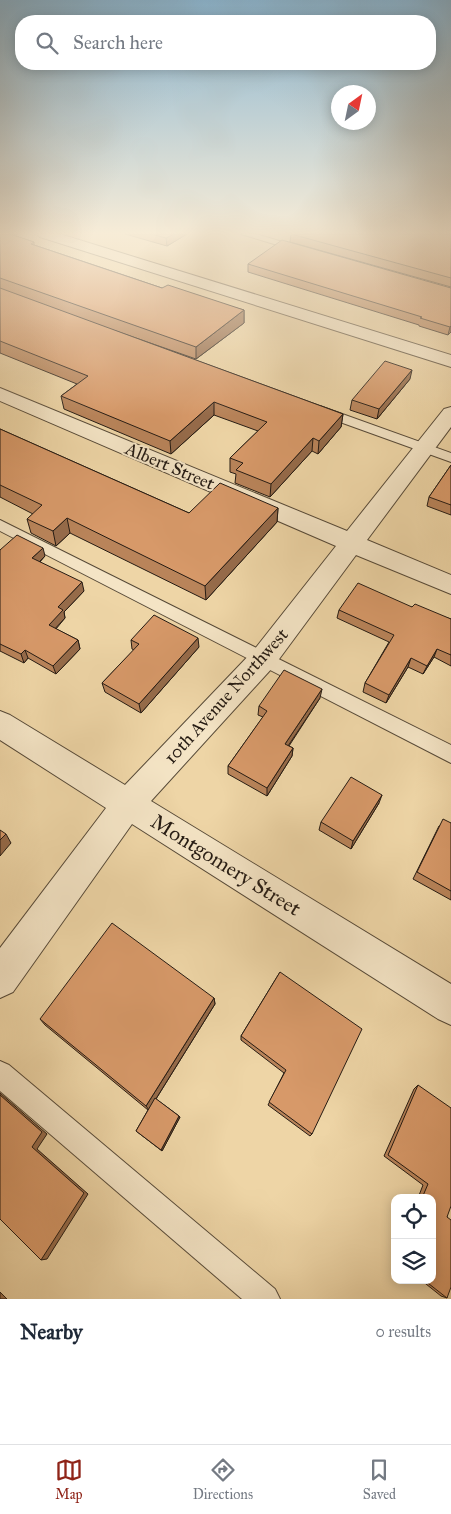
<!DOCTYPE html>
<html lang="en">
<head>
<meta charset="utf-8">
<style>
  body { margin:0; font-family:"IM FELL Great Primer",serif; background:#f2f2f3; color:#1f2937 }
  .controls { position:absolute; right:15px; bottom:15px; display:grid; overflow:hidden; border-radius:10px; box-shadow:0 2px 12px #0003 }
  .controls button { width:45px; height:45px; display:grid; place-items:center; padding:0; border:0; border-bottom:1px solid #e0e1e3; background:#fff; color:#1f2937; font:25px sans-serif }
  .compass { position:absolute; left:331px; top:85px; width:45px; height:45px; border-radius:50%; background:#fff; box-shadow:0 2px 12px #0003; rotate:33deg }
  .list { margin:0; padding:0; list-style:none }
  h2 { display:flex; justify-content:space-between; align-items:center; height:65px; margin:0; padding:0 20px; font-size:21px }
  h2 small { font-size:16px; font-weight:400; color:#747a83 }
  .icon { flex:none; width:28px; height:28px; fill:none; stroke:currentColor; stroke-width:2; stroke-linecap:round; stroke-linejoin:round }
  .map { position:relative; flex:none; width:451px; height:1299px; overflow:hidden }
  .search { position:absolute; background:#fff; box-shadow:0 2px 12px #0003; left:15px; right:15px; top:15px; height:55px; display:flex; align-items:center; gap:12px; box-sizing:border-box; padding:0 18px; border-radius:20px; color:#747a83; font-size:19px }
  .sheet { height:145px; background:#fff }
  nav { display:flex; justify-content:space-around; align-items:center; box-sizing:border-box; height:70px; border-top:1px solid #e0e1e3; background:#fff; font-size:14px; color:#747a83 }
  nav a { display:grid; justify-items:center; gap:2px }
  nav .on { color:#8f2418 }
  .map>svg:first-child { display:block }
</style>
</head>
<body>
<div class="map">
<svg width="451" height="1299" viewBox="0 0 451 1299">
  <rect width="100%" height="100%" fill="#eed5a6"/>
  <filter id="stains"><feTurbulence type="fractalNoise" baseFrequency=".004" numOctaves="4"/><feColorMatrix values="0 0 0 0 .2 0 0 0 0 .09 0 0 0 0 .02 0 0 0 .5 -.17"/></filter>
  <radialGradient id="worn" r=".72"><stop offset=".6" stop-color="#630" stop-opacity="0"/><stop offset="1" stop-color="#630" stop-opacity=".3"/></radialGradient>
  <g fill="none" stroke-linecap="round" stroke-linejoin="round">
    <g stroke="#574a38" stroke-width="2">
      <g id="lane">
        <polygon points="241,234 256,234 306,249 301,252"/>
        <polygon points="320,406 451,453 451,462 315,413 313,410 315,407"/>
        <polygon points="0,520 451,745 451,763 0,531"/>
        <polygon points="0,1061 9,1065 275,1289 280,1299 242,1299 0,1091"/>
      </g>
    </g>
    <g stroke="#574a38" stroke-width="2">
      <g id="street">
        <polygon points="37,234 60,234 451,355 451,367 40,237"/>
        <polygon points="0,388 347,531 444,409 451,407 451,427 367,540 451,575 451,594 356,555 274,666 151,801 451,984 451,1025 438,1019 132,824 13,992 0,998 0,948 106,808 0,740 0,711 10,715 125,785 254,650 336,546 0,401"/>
      </g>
    </g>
    <use href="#lane" fill="#f4e4c5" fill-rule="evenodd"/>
    <use href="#street" fill="#f4e4c5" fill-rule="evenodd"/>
  </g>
  <g fill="#b9845a" stroke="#251b13">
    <polygon points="0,234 18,234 15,236 34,242 34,245 162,288 244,310 244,323 196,359 113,330 343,414 341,427 318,454 312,451 270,497 235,483 236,474 230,472 230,458 258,431 214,415 171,454 64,409 61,396 77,384 0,353"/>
    <polygon points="125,234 187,234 167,246"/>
    <polygon points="291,234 451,234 451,287 290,242"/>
    <polygon points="248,264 451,288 451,332 448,335 419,326 419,325 248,272"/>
    <polygon points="410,379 377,419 350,410 352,400"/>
    <polygon points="0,429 189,513 278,508 277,522 206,600 70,533 56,546 31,533 27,519 33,514 0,497"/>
    <polygon points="451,465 451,515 427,506 429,497"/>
    <polygon points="0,550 45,556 40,562 84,591 64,612 65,618 56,629 78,640 80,649 56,674 28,658 24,663 0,651"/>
    <polygon points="412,607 451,619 451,666 434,657 423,674 408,667 386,703 363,692 365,683 389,642 337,618 339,610"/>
    <polygon points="131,640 199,647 141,713 105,692 102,683 134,650 132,649"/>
    <polygon points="320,698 289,746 293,748 292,756 267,796 228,774 228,766 263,717 258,715 259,706"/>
    <polygon points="379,803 351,849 319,830 321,822"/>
    <polygon points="451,823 451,900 413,879 439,826"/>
    <polygon points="280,972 312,1134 310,1136 268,1105 284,1073 241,1040 241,1036"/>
    <polygon points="214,998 215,1004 156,1099 179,1116 180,1117 162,1151 136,1131 148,1110 45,1025 40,1019"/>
    <polygon points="418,1085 447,1217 447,1298 441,1296 421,1280 432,1280 432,1198 418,1198 423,1185 384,1156 414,1089"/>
  </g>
  <g fill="#966b4a" stroke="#251b13">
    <polygon points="174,234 187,234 167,246 166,238"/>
    <polygon points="244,310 244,323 196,359 196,347"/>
    <polygon points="451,326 451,332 448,335 450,327"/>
    <polygon points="412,370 410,379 377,419 379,409"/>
    <polygon points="214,402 214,415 171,454 170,441"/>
    <polygon points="343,414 341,427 318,454 319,441"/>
    <polygon points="313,438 312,451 270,497 271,484"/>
    <polygon points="278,508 277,522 206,600 205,586"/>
    <polygon points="67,518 70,533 56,546 53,531"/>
    <polygon points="43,548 45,556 34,567 32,558"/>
    <polygon points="82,582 84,591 64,612 65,618 51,633 49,625 58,607"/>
    <polygon points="198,638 199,647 141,713 139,704"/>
    <polygon points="78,640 80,649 56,674 53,666"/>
    <polygon points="437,649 434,657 423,674 427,666"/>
    <polygon points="25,650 28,658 24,663 21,654"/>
    <polygon points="411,658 408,667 386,703 389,695"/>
    <polygon points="322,689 320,698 284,752 285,744"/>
    <polygon points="293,748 292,756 267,796 267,788"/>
    <polygon points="382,795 379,803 351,849 353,841"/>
    <polygon points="6,834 11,843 0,856 0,840"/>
    <polygon points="214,998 215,1004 149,1110 146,1106"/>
    <polygon points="0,1093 47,1134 37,1149 88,1194 47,1259 41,1260 32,1147 0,1095"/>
    <polygon points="179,1116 180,1117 162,1151 161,1150"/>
    <polygon points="0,1292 7,1299 0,1299"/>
  </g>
  <g fill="#d79969" stroke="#251b13">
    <polygon points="0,234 10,234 34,242 31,244 162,288 168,285 244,310 196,347 0,278"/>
    <polygon points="151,234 174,234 166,238"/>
    <polygon points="291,234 451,234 451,278"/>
    <polygon points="282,240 451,288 451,326 450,327 420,318 422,317 248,264"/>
    <polygon points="0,288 343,414 319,441 313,438 271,484 236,470 243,463 230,458 267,422 214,402 170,441 61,396 88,376 0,341"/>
    <polygon points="385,361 412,370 379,409 352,400"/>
    <polygon points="0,429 189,513 220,483 278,508 205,586 67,518 53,531 27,519 42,505 0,485"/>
    <polygon points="451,465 451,505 429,497"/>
    <polygon points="17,535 43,548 32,558 82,582 58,607 63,610 49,625 78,640 53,666 25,650 21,654 0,644 0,550"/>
    <polygon points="358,583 412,607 415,604 451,619 451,655 437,649 427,666 411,658 389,695 365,683 394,635 339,610"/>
    <polygon points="154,615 198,638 139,704 102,683 139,644 131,640"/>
    <polygon points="284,670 322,689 285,744 293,748 267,788 228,766 267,711 259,706"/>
    <polygon points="351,777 382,795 353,841 321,822"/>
    <polygon points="443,819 451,823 451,891 417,872"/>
    <polygon points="0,830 6,834 0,840"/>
    <polygon points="112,923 214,998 146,1106 40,1019"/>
    <polygon points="280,972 362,1029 312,1134 269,1102 286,1070 241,1036"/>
    <polygon points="418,1085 451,1108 451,1206 447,1217 451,1220 451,1287 447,1298 424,1280 432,1280 432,1198 422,1198 428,1184 388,1155"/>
    <polygon points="0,1095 42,1132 32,1147 84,1193 41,1260 0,1219"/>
    <polygon points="155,1098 179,1116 161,1150 136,1131"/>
  </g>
  <linearGradient id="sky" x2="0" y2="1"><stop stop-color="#89b5d1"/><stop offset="0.56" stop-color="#f7ecd7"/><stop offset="1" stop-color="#f7ecd7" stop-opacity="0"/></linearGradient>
  <rect width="451" height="416" fill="url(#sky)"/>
  <g text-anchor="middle" stroke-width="4" stroke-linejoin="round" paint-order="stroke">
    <g font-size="18" fill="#251b13" stroke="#f4e4c5">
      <text transform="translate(170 466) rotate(23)" y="6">Albert Street</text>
      <text transform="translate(226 696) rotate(-48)" y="6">10th Avenue Northwest</text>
    </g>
    <g font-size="21" fill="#251b13" stroke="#f4e4c5">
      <text transform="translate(226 865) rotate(32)" y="7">Montgomery Street</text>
    </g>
  </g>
  <rect width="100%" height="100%" filter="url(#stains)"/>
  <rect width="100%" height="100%" fill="url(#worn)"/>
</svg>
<div class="controls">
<button><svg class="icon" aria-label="locate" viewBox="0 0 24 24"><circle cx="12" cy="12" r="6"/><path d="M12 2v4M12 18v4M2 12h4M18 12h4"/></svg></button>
<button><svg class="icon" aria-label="layers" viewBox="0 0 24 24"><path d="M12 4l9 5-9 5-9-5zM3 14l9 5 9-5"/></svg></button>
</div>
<svg class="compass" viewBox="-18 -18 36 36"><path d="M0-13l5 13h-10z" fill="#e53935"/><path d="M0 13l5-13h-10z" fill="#747a83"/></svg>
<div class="search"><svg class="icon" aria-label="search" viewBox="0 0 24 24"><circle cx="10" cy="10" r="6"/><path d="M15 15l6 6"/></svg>Search here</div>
</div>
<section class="sheet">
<h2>Nearby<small>0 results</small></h2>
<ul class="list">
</ul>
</section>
<nav>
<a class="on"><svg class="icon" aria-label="map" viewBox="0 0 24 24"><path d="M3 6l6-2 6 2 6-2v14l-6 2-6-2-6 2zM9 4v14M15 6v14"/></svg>Map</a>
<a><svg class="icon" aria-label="directions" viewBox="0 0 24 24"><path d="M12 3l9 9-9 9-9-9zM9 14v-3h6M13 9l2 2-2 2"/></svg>Directions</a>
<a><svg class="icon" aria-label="saved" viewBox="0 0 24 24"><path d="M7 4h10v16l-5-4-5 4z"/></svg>Saved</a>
</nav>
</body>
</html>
